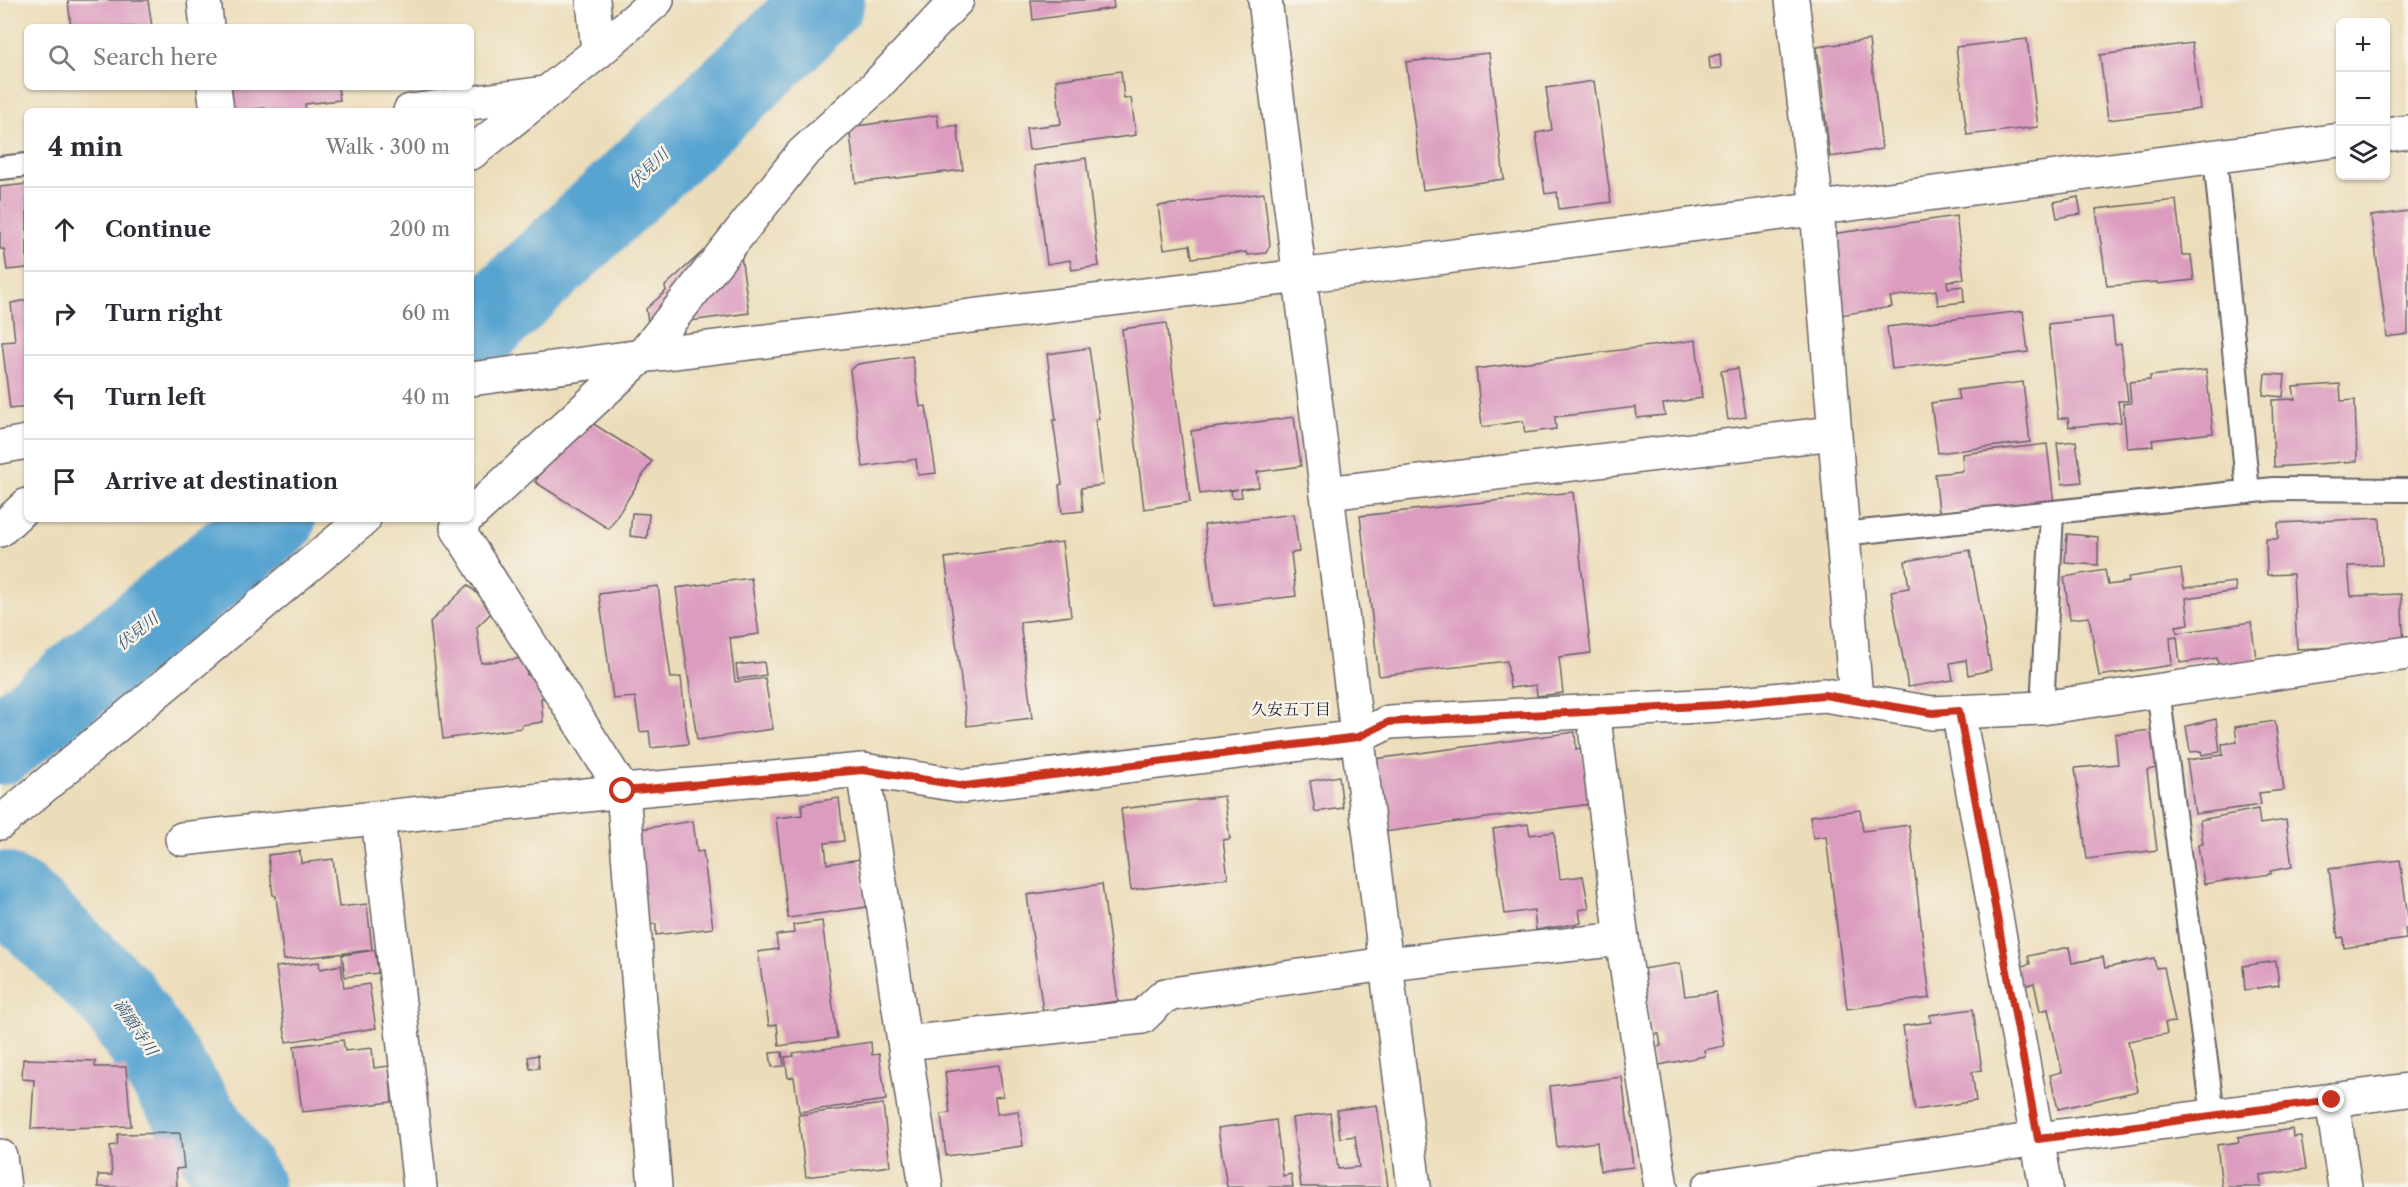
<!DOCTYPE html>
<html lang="en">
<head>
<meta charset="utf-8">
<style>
  body { margin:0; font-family:"Libre Caslon Text","Noto Serif JP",serif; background:#f7f7f7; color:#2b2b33 }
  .controls { position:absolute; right:18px; top:18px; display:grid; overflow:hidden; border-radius:9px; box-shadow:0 2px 4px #0004 }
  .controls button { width:54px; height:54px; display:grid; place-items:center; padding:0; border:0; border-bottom:2px solid #e1e1e2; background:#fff; color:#2b2b33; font:30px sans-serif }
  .stop { position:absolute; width:18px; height:18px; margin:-14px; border:4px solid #c8321e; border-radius:50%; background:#fff }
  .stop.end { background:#c8321e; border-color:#fff; box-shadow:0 2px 6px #0008 }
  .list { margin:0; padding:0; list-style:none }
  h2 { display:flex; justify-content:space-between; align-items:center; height:78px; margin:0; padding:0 24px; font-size:26px }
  h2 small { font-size:20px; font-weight:400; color:#7c7c81 }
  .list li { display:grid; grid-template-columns:39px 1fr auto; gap:18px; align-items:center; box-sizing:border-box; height:84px; padding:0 24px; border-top:2px solid #e1e1e2 }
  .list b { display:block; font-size:22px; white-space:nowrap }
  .list em { font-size:20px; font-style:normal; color:#7c7c81 }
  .icon { flex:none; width:33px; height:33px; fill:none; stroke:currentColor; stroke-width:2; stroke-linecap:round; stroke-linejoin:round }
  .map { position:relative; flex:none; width:2408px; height:1187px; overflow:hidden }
  .search { position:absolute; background:#fff; box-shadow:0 2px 4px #0004; left:24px; top:24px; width:450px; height:66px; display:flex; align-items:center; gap:15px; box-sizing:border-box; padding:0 21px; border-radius:9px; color:#7c7c81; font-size:22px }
  .panel { position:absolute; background:#fff; box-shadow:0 2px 4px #0004; left:24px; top:108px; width:450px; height:414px; border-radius:9px }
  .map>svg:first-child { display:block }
</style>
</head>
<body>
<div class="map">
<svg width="2408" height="1187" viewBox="0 0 2408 1187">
  <rect width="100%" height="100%" fill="#f7f3e8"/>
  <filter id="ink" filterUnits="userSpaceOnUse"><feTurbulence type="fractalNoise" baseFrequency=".0167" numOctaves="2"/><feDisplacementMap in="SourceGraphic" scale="12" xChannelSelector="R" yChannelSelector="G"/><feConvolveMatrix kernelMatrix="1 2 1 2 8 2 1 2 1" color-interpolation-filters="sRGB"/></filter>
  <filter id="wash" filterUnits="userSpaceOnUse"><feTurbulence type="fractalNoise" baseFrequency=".008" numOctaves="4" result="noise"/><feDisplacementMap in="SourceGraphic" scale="24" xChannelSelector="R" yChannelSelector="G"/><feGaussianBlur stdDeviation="1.35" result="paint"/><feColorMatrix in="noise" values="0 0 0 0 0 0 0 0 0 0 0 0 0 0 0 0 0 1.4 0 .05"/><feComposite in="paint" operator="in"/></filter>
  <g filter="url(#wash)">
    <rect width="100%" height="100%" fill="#ecddba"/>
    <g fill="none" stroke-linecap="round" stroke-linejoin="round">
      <g stroke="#59a4d1" stroke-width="82">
        <polyline points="471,336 785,41 824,0"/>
        <polyline points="0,744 275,519"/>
        <polyline points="0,892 18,902 117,997 243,1187"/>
      </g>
    </g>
    <g id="blocks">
      <g fill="#dc9cbf">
        <polygon points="68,0 148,0 152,27 71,27"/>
        <polygon points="1031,0 1113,0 1114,8 1033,20"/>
        <polygon points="2027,39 2038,127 1967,135 1956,47"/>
        <polygon points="1869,40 1882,149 1830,157 1817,47"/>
        <polygon points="2192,43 2200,109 2108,120 2100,55"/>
        <polygon points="1489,53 1504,179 1423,190 1406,62"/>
        <polygon points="1720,54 1721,68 1710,69 1709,57"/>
        <polygon points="1121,71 1124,99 1131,98 1136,135 1029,150 1026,128 1061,124 1056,80"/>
        <polygon points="1594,81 1611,202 1559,209 1557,192 1545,194 1536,133 1552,130 1546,88"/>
        <polygon points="231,87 338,87 340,100 305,104 306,111 265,111 265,108 234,111"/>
        <polygon points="937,115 939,128 957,125 963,170 856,183 849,127"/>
        <polygon points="1086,158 1099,266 1072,270 1070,260 1047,264 1035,166"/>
        <polygon points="27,184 27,268 7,270 4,249 0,249 0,187"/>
        <polygon points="1264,193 1270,245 1266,253 1247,255 1246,252 1192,258 1190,245 1164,249 1158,206"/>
        <polygon points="2078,197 2081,214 2057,218 2054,202"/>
        <polygon points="2176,200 2182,255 2191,255 2194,280 2158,284 2157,282 2107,286 2096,209"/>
        <polygon points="2408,211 2408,334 2387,337 2371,216"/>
        <polygon points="1956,216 1964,279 1947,281 1948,288 1963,286 1964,302 1938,305 1936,290 1890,297 1892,307 1840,315 1832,234"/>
        <polygon points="739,241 749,313 675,323 674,318 648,322 646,309 666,291 665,286 710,245"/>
        <polygon points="27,300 27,407 10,409 2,342 15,341 11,303"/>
        <polygon points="2023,311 2028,352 1892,369 1887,327"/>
        <polygon points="2112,317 2115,345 2121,344 2128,401 2118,401 2121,422 2069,427 2068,418 2058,418 2048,324"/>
        <polygon points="1166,323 1190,502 1144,509 1122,329"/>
        <polygon points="1696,340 1702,398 1663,404 1665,415 1637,418 1636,407 1555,417 1556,429 1525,433 1523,421 1482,427 1476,369"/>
        <polygon points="1089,348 1099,419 1095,419 1103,485 1081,488 1083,511 1062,513 1059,485 1062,484 1053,420 1056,420 1047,354"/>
        <polygon points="912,356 920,407 926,406 936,473 918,475 916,459 863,467 850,370 858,364"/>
        <polygon points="1738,368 1746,417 1728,420 1721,371"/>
        <polygon points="2206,370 2213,433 2152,440 2153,446 2127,448 2123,404 2131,403 2129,382 2150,380 2150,376"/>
        <polygon points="2265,374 2285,375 2283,397 2263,395"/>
        <polygon points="2023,382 2030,442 1938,453 1931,403 1959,399 1957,390"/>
        <polygon points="2340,384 2341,401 2355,400 2357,461 2274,467 2272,400 2295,399 2293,387"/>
        <polygon points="578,414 652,461 609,529 535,482"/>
        <polygon points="1294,417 1301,466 1257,472 1259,487 1241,489 1242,497 1232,498 1231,491 1238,489 1200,494 1191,431"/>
        <polygon points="2076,441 2082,482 2062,484 2057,443"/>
        <polygon points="2047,444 2054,504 1963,514 1963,510 1939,512 1935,474 1963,471 1962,454"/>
        <polygon points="1573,492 1591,653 1559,657 1563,693 1537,696 1536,685 1510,688 1507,661 1379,676 1360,516"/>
        <polygon points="632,513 649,514 647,538 630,536"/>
        <polygon points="1294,514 1299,552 1291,553 1296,596 1214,606 1204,525"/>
        <polygon points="2380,518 2382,565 2348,566 2351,596 2401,594 2404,644 2297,649 2293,574 2267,575 2266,539 2278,539 2278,523"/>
        <polygon points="2067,534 2098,537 2098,565 2065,563"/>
        <polygon points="1062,542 1071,616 1020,622 1032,718 967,726 945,558"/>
        <polygon points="1970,550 1991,670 1968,675 1966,660 1950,663 1953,680 1908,687 1891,591 1909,588 1905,561"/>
        <polygon points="2181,569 2184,588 2235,582 2236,591 2186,598 2189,624 2176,626 2177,633 2251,622 2257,664 2219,670 2217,658 2180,663 2177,637 2170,638 2172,665 2099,676 2089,617 2070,619 2064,577 2105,570 2108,585 2129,582 2128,577"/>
        <polygon points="751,578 759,634 730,638 735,682 765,678 773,729 697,740 676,588"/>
        <polygon points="468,585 494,610 477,627 481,663 524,658 527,675 540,673 544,698 541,698 543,722 521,725 522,728 443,739 430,622"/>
        <polygon points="658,586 671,678 681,677 688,744 651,748 649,731 640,732 635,697 613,699 599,594"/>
        <polygon points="764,662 766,675 738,679 736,665"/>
        <polygon points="2216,719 2220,752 2202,755 2201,751 2190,752 2186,726"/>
        <polygon points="2275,721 2284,790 2259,793 2261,805 2195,814 2187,760 2223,755 2222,744 2237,742 2235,727"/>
        <polygon points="2153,730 2157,768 2147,770 2157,850 2087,859 2075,768 2118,764 2115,734"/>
        <polygon points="1575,732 1576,749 1582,748 1590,804 1384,832 1375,759"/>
        <polygon points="1339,776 1343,808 1315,812 1310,781"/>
        <polygon points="1224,796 1230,839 1223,840 1228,878 1131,890 1121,809"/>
        <polygon points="839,798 844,841 825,843 827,864 860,859 867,907 788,918 776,818 802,815 802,804"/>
        <polygon points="2258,809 2260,824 2286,820 2292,867 2270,871 2271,874 2204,884 2198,845 2203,844 2200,820"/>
        <polygon points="1860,810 1863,831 1909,825 1930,998 1847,1009 1826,836 1813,838 1810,816"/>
        <polygon points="693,821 697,852 703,851 713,928 656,935 656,924 646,925 634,830"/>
        <polygon points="1528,824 1530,835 1554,832 1560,879 1583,876 1589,908 1579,910 1581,923 1536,930 1534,910 1505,914 1493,829"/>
        <polygon points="300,851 301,863 333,859 339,907 367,904 372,950 284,960 276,896 273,895 268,855"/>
        <polygon points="2400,860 2408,917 2408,928 2405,928 2406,939 2344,948 2343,937 2338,938 2329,869"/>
        <polygon points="1102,884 1118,1001 1043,1012 1027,895"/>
        <polygon points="822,921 837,1038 779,1046 777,1024 769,1026 758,952 778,949 776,935 794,933 793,925"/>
        <polygon points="2069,947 2072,963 2103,957 2105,968 2154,958 2156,968 2164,967 2175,1022 2165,1023 2167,1034 2128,1041 2138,1091 2058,1109 2050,1075 2062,1072 2048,1009 2040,1011 2034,983 2021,987 2017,967 2030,964 2028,956"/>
        <polygon points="375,950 378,973 345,977 342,955"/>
        <polygon points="2276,961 2279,985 2245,990 2243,966"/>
        <polygon points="319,962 320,969 341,965 344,988 369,984 376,1028 286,1042 276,967"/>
        <polygon points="1680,963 1685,996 1716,992 1724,1046 1704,1050 1705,1056 1654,1066 1651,1048 1661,1046 1659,1034 1652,1034 1642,969"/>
        <polygon points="1973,1009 1982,1070 1972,1072 1976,1101 1915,1110 1903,1026 1931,1022 1930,1015"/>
        <polygon points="343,1040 345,1051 372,1048 374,1068 389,1066 392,1102 302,1112 294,1046"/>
        <polygon points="871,1042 872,1055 879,1054 886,1100 799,1112 794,1077 788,1078 785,1057 794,1056 793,1053"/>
        <polygon points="782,1052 784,1066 772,1067 770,1053"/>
        <polygon points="538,1055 539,1068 530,1069 528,1057"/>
        <polygon points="23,1059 95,1061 95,1067 126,1067 131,1126 31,1129 34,1080 22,1079"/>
        <polygon points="999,1065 1003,1096 995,1097 997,1114 1018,1111 1023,1146 946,1156 941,1114 950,1113 945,1072"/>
        <polygon points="1622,1077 1633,1167 1600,1171 1597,1142 1557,1147 1550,1086"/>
        <polygon points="883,1104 890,1166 806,1177 798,1115"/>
        <polygon points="1377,1105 1388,1187 1301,1187 1292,1118 1330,1113 1338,1169 1359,1167 1355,1136 1340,1138 1337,1110"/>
        <polygon points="1276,1120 1283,1176 1291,1174 1293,1187 1227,1187 1218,1128"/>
        <polygon points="2292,1129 2293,1137 2301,1136 2306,1169 2260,1175 2261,1187 2222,1187 2217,1145 2239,1142 2238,1137"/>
        <polygon points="180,1133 184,1168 176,1169 177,1187 98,1187 98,1175 112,1175 110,1146 117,1145 118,1134"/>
      </g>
    </g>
  </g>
  <g filter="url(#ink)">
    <use href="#blocks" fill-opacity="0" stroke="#696367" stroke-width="1.5"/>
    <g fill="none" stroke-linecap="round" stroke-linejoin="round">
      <g stroke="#696367" stroke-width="26">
        <g id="lane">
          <polyline points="2215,157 2248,492"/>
          <polyline points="0,168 27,165"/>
          <polyline points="1842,534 2274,489 2408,490"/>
          <polyline points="2158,690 2213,1115"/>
          <polyline points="2042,708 2052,513"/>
        </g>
      </g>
      <g stroke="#696367" stroke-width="36">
        <g id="street">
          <polyline points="204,0 207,27"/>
          <polyline points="593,0 598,52"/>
          <polyline points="1265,0 1414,1187"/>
          <polyline points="1792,0 1817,208 1856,700"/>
          <polyline points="214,87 217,111"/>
          <polyline points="410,111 545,93"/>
          <polyline points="471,153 598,52 657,0"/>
          <polyline points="1327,493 1834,433"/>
          <polyline points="471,514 642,356 802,154 875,87 957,0"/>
          <polyline points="466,519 457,528 623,791 655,1187"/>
          <polyline points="0,530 27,505"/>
          <polyline points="1593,711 1622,939 1661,1187"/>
          <polyline points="1958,711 2046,1187"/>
          <polyline points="863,770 926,1187"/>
          <polyline points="378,818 420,1187"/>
          <polyline points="0,823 364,519"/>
          <polyline points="182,839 623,791 863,770 965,786 1358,737 1389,722 1718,705 1824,695 1932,713 2042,708 2408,653"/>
          <polyline points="905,1043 1142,1017 1165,995 1386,964 1622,939"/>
          <polyline points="2332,1100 2345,1187"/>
          <polyline points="0,1156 4,1187"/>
          <polyline points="1709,1187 2038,1139 2408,1090"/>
        </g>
      </g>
      <g stroke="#696367" stroke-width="36">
        <g id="secondary">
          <polyline points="2386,135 2408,132"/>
          <polyline points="471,379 642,356 1300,276 2340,140"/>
          <polyline points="0,447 27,442"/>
        </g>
      </g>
      <use href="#lane" stroke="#fff" stroke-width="22"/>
      <use href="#street" stroke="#fff" stroke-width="33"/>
      <use href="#secondary" stroke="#fff" stroke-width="33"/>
    </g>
  </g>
  <g fill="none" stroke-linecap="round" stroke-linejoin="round" filter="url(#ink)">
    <polyline stroke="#c8321e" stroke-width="8" points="623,791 863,770 965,786 1358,737 1389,722 1718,705 1824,695 1932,713 1959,711 2038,1139 2332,1100"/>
  </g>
  <g text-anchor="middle" stroke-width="5" stroke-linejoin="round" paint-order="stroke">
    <g font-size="16" font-style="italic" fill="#385677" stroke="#f7f3e8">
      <text transform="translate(648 168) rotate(-44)" y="6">伏見川</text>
      <text transform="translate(137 631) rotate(-39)" y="6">伏見川</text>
      <text transform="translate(136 1027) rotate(56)" y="6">満願寺川</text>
    </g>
    <g font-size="16" fill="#22223b" stroke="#f7f3e8">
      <text x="1291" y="715">久安五丁目</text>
    </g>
  </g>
</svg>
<div class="controls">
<button>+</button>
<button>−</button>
<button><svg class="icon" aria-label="layers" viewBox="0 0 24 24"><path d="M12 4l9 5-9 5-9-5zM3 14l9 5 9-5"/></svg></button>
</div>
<div class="stop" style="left:623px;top:791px"></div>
<div class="stop end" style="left:2332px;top:1100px"></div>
<div class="search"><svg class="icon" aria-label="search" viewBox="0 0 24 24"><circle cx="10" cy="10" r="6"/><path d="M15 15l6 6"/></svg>Search here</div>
<section class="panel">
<h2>4 min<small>Walk · 300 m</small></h2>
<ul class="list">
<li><svg class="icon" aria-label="ahead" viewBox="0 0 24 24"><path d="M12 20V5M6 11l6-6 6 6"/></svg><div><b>Continue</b></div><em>200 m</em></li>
<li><svg class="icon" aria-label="right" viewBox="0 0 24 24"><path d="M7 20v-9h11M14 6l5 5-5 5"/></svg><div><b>Turn right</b></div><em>60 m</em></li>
<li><svg class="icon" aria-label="left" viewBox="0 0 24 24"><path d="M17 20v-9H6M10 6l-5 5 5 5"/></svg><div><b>Turn left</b></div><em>40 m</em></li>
<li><svg class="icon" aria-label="arrive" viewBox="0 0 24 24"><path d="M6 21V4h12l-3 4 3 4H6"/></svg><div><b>Arrive at destination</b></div></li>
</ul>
</section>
</div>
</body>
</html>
